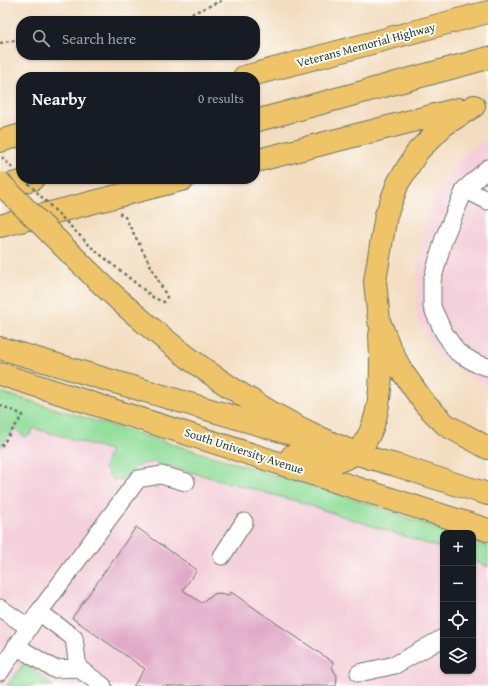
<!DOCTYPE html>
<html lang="en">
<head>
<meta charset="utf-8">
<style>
  body { margin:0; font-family:"Gentium Book Plus",serif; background:#20242c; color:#f1f3f6 }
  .controls { position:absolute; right:12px; bottom:12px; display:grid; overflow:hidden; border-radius:8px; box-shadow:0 1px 3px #0004 }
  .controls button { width:36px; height:36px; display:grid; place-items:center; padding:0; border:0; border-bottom:1px solid #363941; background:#171b24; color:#f1f3f6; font:20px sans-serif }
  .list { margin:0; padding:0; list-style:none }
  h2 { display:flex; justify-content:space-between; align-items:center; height:52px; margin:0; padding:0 16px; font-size:17px }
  h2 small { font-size:13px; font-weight:400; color:#9ea1a6 }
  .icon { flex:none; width:22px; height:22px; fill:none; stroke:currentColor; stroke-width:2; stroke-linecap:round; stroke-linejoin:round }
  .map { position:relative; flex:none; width:488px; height:686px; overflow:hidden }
  .search { position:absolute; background:#171b24; box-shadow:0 1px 3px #0004; left:16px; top:16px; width:244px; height:44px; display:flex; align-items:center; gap:10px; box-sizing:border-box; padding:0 14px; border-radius:16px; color:#9ea1a6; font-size:15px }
  .panel { position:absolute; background:#171b24; box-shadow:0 1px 3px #0004; left:16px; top:72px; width:244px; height:112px; border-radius:16px }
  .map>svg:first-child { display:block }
</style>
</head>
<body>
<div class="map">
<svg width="488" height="686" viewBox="0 0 488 686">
  <rect width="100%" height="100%" fill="#fdfcf7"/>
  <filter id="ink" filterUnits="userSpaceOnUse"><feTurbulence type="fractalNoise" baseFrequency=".025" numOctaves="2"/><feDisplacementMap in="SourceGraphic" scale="8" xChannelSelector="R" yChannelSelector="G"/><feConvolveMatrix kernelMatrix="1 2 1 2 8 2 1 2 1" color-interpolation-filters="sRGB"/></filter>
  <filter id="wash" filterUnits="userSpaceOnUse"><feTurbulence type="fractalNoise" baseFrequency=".012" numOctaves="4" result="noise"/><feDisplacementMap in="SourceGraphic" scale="16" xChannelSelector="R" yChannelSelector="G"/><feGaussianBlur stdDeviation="0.9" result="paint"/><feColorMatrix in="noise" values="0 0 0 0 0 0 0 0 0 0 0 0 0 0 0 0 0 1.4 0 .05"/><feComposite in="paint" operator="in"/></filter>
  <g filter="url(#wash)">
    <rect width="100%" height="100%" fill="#f3ddc0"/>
    <g fill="#f4cfdc">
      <polygon points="488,138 488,387 436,357 417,317 417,265 429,209 461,156"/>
      <polygon points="0,392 451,533 443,533 443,671 473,671 473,541 488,546 488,686 0,686"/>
    </g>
    <g fill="#93df9c" stroke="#598e68">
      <path d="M0,392L370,504L451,533H443V549L296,501L154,462C140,464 133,467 124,479L113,480L104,468L110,450L33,428L31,434L25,437L14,428L0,448Z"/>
      <polygon points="473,541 488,546 488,567 473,560"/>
      <polygon points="25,662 53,686 7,686"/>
    </g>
    <g id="blocks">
      <polygon fill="#e1a8c7" points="136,527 197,570 183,590 202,603 208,597 210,598 214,594 219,593 229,595 231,592 334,663 332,667 337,676 336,686 133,686 145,669 72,618"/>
    </g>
  </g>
  <g filter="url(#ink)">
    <use href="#blocks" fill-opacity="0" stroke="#697565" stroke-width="1"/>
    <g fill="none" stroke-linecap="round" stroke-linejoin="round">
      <g stroke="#697565" stroke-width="19">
        <g id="minor">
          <polyline points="488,168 465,189 444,238 432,281 432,307 443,331 457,352 477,364 488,367"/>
          <polyline points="465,189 488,201"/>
          <polyline points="222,556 244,522"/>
          <polyline points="0,608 28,627"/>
          <polyline points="39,612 74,638 78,668"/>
          <polyline points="16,646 54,669 78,668 103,686"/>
          <polyline points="0,672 39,612 138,479 161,475 186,482"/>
          <polyline points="359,673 395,665 443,638"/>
        </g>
      </g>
      <g stroke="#697565" stroke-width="24">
        <polyline id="major" points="0,348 312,440"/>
      </g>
      <g stroke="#697565" stroke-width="24">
        <g id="highway">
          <polyline points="244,77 488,12"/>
          <polyline points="474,106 444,125 418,151 398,183 386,215 375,281 379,321 389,346 401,370 425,404 446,425 488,448"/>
          <polyline points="255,121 488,58"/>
          <polyline points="0,141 21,135"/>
          <polyline points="255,161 459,109"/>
          <polyline points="0,187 33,179"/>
          <polyline points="0,226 184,179"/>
          <path d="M79,262C159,342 249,411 355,453C369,458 384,462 399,466C428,476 458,485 488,494"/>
          <polyline points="0,374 488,530"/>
          <path d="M292,456C308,458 329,464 344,459C385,444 382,370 380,335"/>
        </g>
      </g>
      <g stroke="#697565" stroke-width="2.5" stroke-dasharray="3 3" stroke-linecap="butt">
        <polyline points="175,21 223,0"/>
        <polyline points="0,43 21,39"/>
        <polyline points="2,157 12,168"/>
        <polyline points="91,247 154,298 164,302 167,297 125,217 119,213"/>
        <polyline points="0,405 23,415 0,448"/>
      </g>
      <use href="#minor" stroke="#fff" stroke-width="17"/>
      <use href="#major" stroke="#efc469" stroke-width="22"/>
      <use href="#highway" stroke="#efc469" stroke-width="22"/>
      <g stroke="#697565" stroke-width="24" stroke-linecap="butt">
        <polyline id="highway-bridge" points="0,183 79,262"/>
      </g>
      <polyline stroke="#697565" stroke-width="2.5" stroke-dasharray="3 3" stroke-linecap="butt" points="24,179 91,247"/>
      <use href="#highway-bridge" stroke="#efc469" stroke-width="22"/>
    </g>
  </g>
  <g text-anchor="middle" stroke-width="4" stroke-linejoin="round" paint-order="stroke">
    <g font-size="12" fill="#1f3d34" stroke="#fdfcf7">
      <text transform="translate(366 45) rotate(-15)" y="4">Veterans Memorial Highway</text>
      <text transform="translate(244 451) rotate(18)" y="4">South University Avenue</text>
    </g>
  </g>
</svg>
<div class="controls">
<button>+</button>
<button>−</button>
<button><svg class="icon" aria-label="locate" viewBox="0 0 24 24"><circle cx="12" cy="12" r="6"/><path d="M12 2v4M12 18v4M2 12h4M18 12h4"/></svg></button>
<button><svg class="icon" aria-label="layers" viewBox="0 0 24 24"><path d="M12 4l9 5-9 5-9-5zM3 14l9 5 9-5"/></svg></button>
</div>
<div class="search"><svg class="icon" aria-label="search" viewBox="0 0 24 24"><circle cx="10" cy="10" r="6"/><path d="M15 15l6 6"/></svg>Search here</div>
<section class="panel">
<h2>Nearby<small>0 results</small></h2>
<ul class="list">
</ul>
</section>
</div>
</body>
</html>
